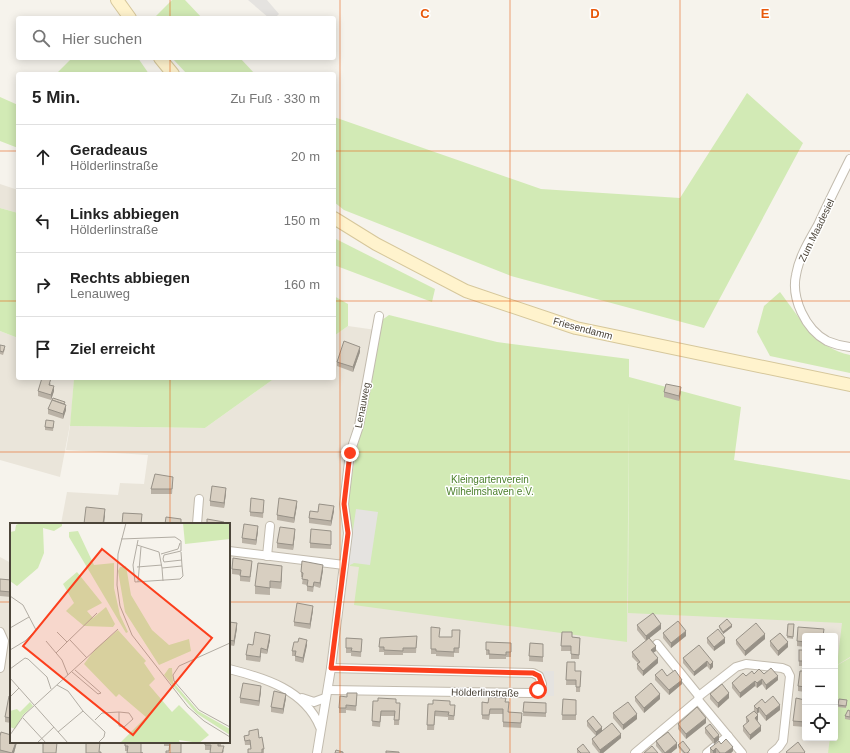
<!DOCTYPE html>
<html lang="de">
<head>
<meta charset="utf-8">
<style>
  body { margin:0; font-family:Arial,sans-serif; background:#f2f2f2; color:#222 }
  .controls { position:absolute; right:12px; bottom:12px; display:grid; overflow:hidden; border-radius:4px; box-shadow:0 2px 10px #0003 }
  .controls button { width:36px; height:36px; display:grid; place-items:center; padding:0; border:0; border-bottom:1px solid #e0e0e0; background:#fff; color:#222; font:20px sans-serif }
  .stop { position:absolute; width:12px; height:12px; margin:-9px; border:3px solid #fc3f1d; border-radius:50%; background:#fff }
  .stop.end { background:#fc3f1d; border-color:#fff; box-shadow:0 1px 4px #0008 }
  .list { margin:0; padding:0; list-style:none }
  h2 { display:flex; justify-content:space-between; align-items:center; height:52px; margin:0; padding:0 16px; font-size:17px }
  h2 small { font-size:13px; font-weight:400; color:#767676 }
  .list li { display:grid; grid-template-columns:26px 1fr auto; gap:12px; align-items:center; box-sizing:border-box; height:64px; padding:0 16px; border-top:1px solid #e0e0e0 }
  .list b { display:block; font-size:15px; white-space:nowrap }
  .list p { margin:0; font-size:13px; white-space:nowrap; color:#767676 }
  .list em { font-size:13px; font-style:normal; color:#767676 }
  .icon { flex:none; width:22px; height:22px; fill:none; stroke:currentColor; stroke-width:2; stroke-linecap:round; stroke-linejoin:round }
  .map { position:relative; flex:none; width:850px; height:753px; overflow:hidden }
  .search { position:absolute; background:#fff; box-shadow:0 2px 10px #0003; left:16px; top:16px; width:320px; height:44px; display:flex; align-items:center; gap:10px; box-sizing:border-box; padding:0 14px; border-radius:4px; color:#767676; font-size:15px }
  .panel { position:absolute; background:#fff; box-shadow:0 2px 10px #0003; left:16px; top:72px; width:320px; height:308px; border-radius:4px }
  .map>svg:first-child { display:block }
</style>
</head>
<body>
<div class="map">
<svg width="850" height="753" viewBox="0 0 850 753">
  <rect width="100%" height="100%" fill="#f6f3ec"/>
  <g fill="#eae5da" fill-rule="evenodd">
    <polygon points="0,184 18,190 18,213 0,208"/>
    <path d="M348,326L624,365L629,608L843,622L850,655V753H0V557L11,563V742H229V524H61L67,492L118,495L120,483L144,484L148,455L66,450L70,426L205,428L275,378H334V336ZM805,636H835V738H805Z"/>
    <polygon points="0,331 18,338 18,378 74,378 71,419 60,477 0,460"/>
  </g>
  <g fill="#d2eab5">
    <polygon points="172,0 185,0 202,18 154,18"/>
    <polygon points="72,58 138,58 149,74 56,74"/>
    <polygon points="172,58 240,58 255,74 187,74"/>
    <polygon points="747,93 803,143 704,328 511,276 344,210 334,202 334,117 541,189 680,198"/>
    <polygon points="0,97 18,105 18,148 0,141"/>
    <polygon points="0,208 18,213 18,338 0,331"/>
    <polygon points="334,238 435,289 432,302 334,265"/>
    <path d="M780,292C799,317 817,349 850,355V373L770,356L757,332L764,306Z"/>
    <polygon points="334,296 348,304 348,326 334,336"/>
    <polygon points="389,315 497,342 629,359 629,377 741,407 734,460 850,480 850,657 837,665 842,623 628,613 629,398 627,642 354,605 359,567 350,566 348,496 382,320"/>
    <polygon points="74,378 275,378 205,428 70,426"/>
    <polygon points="850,658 850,753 828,753 830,738 835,738 836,666"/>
  </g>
  <g fill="#e5e3e0">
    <polygon points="248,0 267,0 279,14 275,18 269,18"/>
    <polygon points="356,509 378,512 370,565 354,563 348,566"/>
    <rect x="543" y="671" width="11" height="25"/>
  </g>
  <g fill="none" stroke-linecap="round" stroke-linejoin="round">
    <g stroke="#c2bbae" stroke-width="10">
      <g id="street">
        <path d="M850,159C839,181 828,203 818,225C809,241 799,257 796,275C791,298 805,329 827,341C834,344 842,346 850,347"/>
        <polyline points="197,524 199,499"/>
        <polyline points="229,551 344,565"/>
        <polyline points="267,556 270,526"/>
        <polyline points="0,632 4,641 0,668"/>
        <polyline points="657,644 699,696"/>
        <path d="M229,669C265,678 305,690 320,727"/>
        <polyline points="328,690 531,693 538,690 542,684 539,676 533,673 331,668"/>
        <polyline points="302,698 314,702 325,698"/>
        <polyline points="698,700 742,753"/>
        <polyline points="317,753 331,668 348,533 344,504 350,453 359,426 379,316"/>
        <polyline points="635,753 698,700 699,696 736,667 746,664 782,668 787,670 790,676 783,741 779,747 772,753"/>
        <polyline points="707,753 728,736"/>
      </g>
    </g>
    <g stroke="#d6c79b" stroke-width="14">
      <g id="secondary">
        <polyline points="117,0 130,18"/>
        <polyline points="160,58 173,74"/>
        <polyline points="334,218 376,244 466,291 576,328 850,385"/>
      </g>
    </g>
    <use href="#street" stroke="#fff" stroke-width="8"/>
    <use href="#secondary" stroke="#fff3cd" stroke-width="12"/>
  </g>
  <g fill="#bab2a6">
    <polygon points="0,345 5,349 3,355 0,354"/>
    <polygon points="360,352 353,372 337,366 337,362"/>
    <polygon points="51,383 50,385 54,391 51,400 38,396 38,391"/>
    <polygon points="664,392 681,392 679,401 664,397"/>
    <polygon points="65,405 66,410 63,419 48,414 48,409"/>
    <polygon points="54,423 53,431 45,430 45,427"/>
    <polygon points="173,482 172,494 151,494 151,489"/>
    <polygon points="226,493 224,508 210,506 210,501"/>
    <polygon points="264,504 263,518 250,516 250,512"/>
    <polygon points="297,505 294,523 277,520 277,515"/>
    <polygon points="334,511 331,526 309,523 309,518 318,512"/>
    <polygon points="258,531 256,545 242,543 242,538"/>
    <polygon points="295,533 293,550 277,548 277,543"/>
    <polygon points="331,535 331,549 310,548 310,543"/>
    <polygon points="252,565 250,582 240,581 240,575 232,574 232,569"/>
    <polygon points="323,570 320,588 314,586 313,592 307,591 307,585 302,584 303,577 301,577 301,572"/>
    <polygon points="282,573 281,589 270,588 270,595 255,594 255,586"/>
    <polygon points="0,579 11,580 11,597 0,596"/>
    <polygon points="313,610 310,629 294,626 294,622"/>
    <polygon points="229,622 237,628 234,646 229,645"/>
    <polygon points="788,624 794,624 793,639 787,638"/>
    <polygon points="637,625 661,629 649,638 656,651 653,653 658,663 643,676 637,669 637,664 638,663 632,657 632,652 646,641 637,630"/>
    <polygon points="719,626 732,627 723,634 719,628"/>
    <polygon points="431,627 439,637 452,637 460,630 459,653 454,653 454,657 436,656 436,654 431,654"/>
    <polygon points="562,632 572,637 580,638 579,659 571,659 571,651 561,651"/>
    <polygon points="663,633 686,636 671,648 663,638"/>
    <polygon points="417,636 416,653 403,653 403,655 384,655 384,652 379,652 380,638"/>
    <polygon points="805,636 805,647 797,646 797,641"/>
    <polygon points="346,638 362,639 361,657 351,656 351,653 346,653"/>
    <polygon points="707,638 725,643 714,651 707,643"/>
    <polygon points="765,639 745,656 736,644 736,640"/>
    <polygon points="270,640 267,654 261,653 260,662 246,660 246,655 253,645"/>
    <polygon points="770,641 788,647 778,656 770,646"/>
    <polygon points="298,642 307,645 303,663 295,661 295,656 292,656 292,651"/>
    <polygon points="486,642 511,643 511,657 506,657 506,659 489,659 489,655 486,655"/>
    <polygon points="530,643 543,644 543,662 529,661"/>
    <polygon points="699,645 713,667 710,670 707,666 694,676 683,663 683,658"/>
    <polygon points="805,650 805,666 799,666 799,661"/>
    <polygon points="567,662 575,671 581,671 580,692 576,692 576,685 566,685"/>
    <polygon points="805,671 805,692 798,691 798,686"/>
    <polygon points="754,674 764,674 778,680 766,690 762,684 757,688 755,686 740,698 732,688 732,683"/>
    <polygon points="655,675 667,676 682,684 669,695 655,680"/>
    <polygon points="261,691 259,706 240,703 240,698"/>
    <polygon points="710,694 729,698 718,708 710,699"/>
    <polygon points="11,696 11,723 5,722 5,717"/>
    <polygon points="635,697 660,699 644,713 635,701"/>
    <polygon points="286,698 283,714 271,712 271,707"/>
    <polygon points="357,698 356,711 346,710 346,713 339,713 339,708"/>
    <polygon points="563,699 576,700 576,720 562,720"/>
    <polygon points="805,700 805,727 793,726 793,721"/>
    <polygon points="373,701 396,703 400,708 399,725 394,725 394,716 381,716 380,727 372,726"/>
    <polygon points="482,702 505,702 509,712 522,713 521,728 503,727 503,714 490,714 489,720 482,719"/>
    <polygon points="524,702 546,703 546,717 523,716"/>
    <polygon points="765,703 780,710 766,721 759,712 757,714 758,720 757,721 761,731 750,740 743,731 743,726 747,723 746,722 746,717 754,711 754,706"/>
    <polygon points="847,703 846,708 838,707 838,705"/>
    <polygon points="428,704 455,710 454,720 448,720 448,717 435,716 434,730 427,730"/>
    <polygon points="850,711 850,720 845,719 845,716"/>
    <polygon points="613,713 637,719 623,730 613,718"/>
    <polygon points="587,721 602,731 621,738 603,753 599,753 592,744 592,739 596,736 587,726"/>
    <polygon points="706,723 686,739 678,729 678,724"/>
    <polygon points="705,728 719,740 714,744 705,733"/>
    <polygon points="249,731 259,738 264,749 264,753 248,753 248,749 251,749 250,745 245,745 244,736 249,735"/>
    <polygon points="0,736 11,742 17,742 14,753 0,753"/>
    <polygon points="656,741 677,748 671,753 662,753 656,746"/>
    <polygon points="125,742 141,742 127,751 125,751"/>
    <polygon points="164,742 179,742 169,751 170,746 164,746"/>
    <polygon points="205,742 221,742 221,746 224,751 223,753 210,753 211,750 205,750"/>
    <polygon points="721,744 733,751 731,753 710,753 710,748"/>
    <polygon points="678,745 690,753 683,753 678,747"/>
    <polygon points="577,749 590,753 577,753"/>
  </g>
  <g fill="#979187">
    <polygon points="360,347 360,352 353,372 353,367"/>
    <polygon points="54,386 54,391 51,400 51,395"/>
    <polygon points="681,387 681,392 679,401 679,396"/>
    <polygon points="66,405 66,410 63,419 63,414"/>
    <polygon points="226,488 226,493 224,508 224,503"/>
    <polygon points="297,501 297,505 294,523 294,518"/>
    <polygon points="334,506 334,511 331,526 331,521"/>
    <polygon points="105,509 105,516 104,524 103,524"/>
    <polygon points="258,526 258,531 256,545 256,540"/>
    <polygon points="295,529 295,533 293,550 293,545"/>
    <polygon points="323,565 323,570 320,588 320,583"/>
    <polygon points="282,566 282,573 281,589 281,582"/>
    <polygon points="313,606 313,610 310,629 310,624"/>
    <polygon points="237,623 237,628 234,646 234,641"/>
    <polygon points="661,624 661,629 646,641 646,636"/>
    <polygon points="732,625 732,627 723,634 723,632"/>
    <polygon points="686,631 686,636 671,648 671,643"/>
    <polygon points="765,634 765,639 745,656 745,651"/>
    <polygon points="270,635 270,640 267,654 267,650"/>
    <polygon points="725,638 725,643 714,651 714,647"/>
    <polygon points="307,640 307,645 303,663 303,658"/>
    <polygon points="788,642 788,647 778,656 778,651"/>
    <polygon points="656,646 656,651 651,654 651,650"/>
    <polygon points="261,648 261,653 260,662 260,657"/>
    <polygon points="658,658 658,663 643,676 643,671"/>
    <polygon points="707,661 707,666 694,676 694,672"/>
    <polygon points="713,662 713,667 710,670 710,665"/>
    <polygon points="778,676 778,680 766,690 766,685"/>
    <polygon points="762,679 762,684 757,688 757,683"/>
    <polygon points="682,680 682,684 669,695 669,690"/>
    <polygon points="755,681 755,686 740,698 740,693"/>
    <polygon points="261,686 261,691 259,706 259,701"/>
    <polygon points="729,693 729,698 718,708 718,703"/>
    <polygon points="286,694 286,698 283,714 283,709"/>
    <polygon points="660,694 660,699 644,713 644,708"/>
    <polygon points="780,705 780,710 766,721 766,716"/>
    <polygon points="759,707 759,712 757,714 757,709"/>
    <polygon points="637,714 637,719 623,730 623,725"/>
    <polygon points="758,715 758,720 755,723 755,718"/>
    <polygon points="706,718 706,723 686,739 686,734"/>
    <polygon points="761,726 761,731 750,740 750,735"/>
    <polygon points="602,727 602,732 596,737 596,732"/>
    <polygon points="621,734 621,738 603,753 600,753 600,750"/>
    <polygon points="719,735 719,740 714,744 714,739"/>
    <polygon points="16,742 17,742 14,753 12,753"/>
    <polygon points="677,743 677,748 671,753 665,753"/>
    <polygon points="733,747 733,751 731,753 725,753"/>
    <polygon points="716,748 716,753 713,753 713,751"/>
  </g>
  <g fill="#d8cfc1" stroke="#979187">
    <polygon points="344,341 360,347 353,367 337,362"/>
    <polygon points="0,345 5,346 3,352 0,351"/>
    <polygon points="42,378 51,378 49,385 54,386 51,395 38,391"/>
    <polygon points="666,384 681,387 679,396 664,392"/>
    <polygon points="53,398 65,402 64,404 52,400"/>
    <polygon points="52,400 66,405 63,414 48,409"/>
    <polygon points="46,420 54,421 53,428 45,427"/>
    <polygon points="155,474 173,477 172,489 151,489"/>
    <polygon points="212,486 226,488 224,503 210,501"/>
    <polygon points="251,498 264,500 263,513 250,512"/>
    <polygon points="279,498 297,501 294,518 277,515"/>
    <polygon points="319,504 334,506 331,521 309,518 310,511 318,512"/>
    <polygon points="86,507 105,509 103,524 84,524"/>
    <polygon points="123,513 142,514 141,524 122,524"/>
    <polygon points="166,517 181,519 181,524 165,524"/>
    <polygon points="207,519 224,522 224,524 207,524"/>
    <polygon points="244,524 258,526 256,540 242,538"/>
    <polygon points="280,527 295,529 293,545 277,543"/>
    <polygon points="311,529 331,531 331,545 310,543"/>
    <polygon points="233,558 252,561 250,577 240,576 241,570 232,569"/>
    <polygon points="302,561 323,565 320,583 314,582 313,587 307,586 308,580 302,579 303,573 301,572"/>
    <polygon points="258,563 282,566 281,582 270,581 270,588 255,586"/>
    <polygon points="0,579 11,580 11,592 0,591"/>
    <polygon points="297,603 313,606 310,624 294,622"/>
    <polygon points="653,613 661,624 646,636 637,625"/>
    <polygon points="727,619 732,625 723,632 719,626"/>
    <polygon points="678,621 686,631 671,643 663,633"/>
    <polygon points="229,622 237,623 234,641 229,640"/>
    <polygon points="756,623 765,634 745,651 736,640"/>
    <polygon points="788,624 794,624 793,637 787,636"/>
    <polygon points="431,627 440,628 439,637 452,637 452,630 460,630 459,648 454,648 454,652 436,651 436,649 431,649"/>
    <polygon points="798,627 824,629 823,636 805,636 805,642 797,641"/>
    <polygon points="718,629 725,638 714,647 707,638"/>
    <polygon points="255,632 270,635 267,650 261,648 260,657 246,655 248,644 253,645"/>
    <polygon points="562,632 572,632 572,637 580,638 579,655 571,654 571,646 561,646"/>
    <polygon points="780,633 788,642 778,651 770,641"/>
    <polygon points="417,636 416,648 403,648 403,651 384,650 384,647 379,647 380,638"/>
    <polygon points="299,638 307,640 303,658 295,656 296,651 292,651 294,642 298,642"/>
    <polygon points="346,638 362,639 361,652 351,651 352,648 346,648"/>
    <polygon points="649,638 656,646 651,650 658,658 643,671 637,664 640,662 632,652"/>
    <polygon points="486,642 511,643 511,652 506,652 506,655 489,654 489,650 486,650"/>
    <polygon points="530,643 543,644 543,657 529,656"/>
    <polygon points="699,645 713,662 710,665 707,661 694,672 683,658"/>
    <rect x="799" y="650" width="6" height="11"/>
    <polygon points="567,662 575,662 575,671 581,671 580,687 576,687 576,680 566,680"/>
    <polygon points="771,668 778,676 766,685 762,679 757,683 755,681 740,693 732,683 743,673 746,676 752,671 754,674 759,669 764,674"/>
    <polygon points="662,669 667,676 675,670 682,680 669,690 655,675"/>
    <polygon points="800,671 805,671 805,687 798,686"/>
    <polygon points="243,683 261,686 259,701 240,698"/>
    <polygon points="651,683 660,694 644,708 635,697"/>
    <polygon points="722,684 729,693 718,703 710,694"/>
    <polygon points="274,691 286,694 283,709 271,707"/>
    <polygon points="347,693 357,693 356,706 346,705 346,708 339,708 340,696 347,697"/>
    <polygon points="9,696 11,696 11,718 5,717"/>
    <polygon points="773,696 780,705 766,716 759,707 757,709 754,706 762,699 765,703"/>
    <polygon points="489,697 506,698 505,702 509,702 508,712 522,713 521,723 503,722 503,709 490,709 489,715 482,715 482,702 488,703"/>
    <polygon points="378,698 396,699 396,703 400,703 399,720 394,720 395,711 381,711 380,722 372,721 373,701 378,701"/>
    <polygon points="796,698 805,700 805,722 793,721"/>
    <polygon points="563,699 576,700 576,715 562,715"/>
    <polygon points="839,699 847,700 846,706 838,705"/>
    <polygon points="433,700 450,701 450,705 455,705 454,716 448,715 449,712 435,711 434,725 427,725 428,704 433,704"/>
    <polygon points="524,702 546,703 546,713 523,712"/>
    <polygon points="628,702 637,714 623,725 613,713"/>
    <polygon points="697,707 706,718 686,734 678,724"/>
    <polygon points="848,710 850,711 850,717 845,716"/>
    <polygon points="754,711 758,715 755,718 761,726 750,735 743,726 749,721 746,717"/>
    <polygon points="593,716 602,727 596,732 587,721"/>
    <polygon points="612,723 621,734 600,750 592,739"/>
    <polygon points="710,724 719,735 714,739 705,728"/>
    <polygon points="258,729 259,738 262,737 264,749 262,749 262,753 248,753 248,749 251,749 250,740 245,741 244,736 249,735 249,731"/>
    <polygon points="1,732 11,735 11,742 16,742 12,753 0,750 0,736"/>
    <polygon points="668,732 677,743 665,753 656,741"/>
    <polygon points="726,739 733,747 725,753 720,753 716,748 713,751 710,748 719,741 721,744"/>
    <polygon points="683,741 690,750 687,753 685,753 678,745"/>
    <polygon points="43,742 57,742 56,753 43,753"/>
    <polygon points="86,742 100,742 99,752 101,752 101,753 86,753"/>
    <polygon points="125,742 141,742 141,753 143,753 127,753 128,746 125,746"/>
    <polygon points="170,742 178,742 178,743 181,743 181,753 166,753 166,751 169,751"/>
    <polygon points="205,742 218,742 218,746 224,746 222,753 210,753 211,745 205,745"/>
    <polygon points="798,742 805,752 804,753 787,753 786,752"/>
    <polygon points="583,744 590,753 581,753 577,749"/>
    <polygon points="652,746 658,753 644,753"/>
    <polygon points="336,750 343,752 343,753 335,753"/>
    <polygon points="386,751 399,752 399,753 386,753"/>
  </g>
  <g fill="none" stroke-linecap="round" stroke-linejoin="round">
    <polyline stroke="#fc3f1d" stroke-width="5" points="350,453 344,504 348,533 331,668 533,673 539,676 542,684 538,690"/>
  </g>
  <path fill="none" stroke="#e8590c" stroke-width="1" stroke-opacity="0.55" d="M170,0V18M340,0V753M510,0V753M680,0V753M170,58V74M0,151H18M334,151H850M0,301H18M334,301H850M170,378V524M0,452H850M0,602H11M229,602H850M170,742V753"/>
  <g text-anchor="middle" stroke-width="3" stroke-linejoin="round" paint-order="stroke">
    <g font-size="10" fill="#4b4439" stroke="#fff">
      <text transform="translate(816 230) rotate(-64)" y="4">Zum Maadesiel</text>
      <text transform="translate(583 328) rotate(15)" y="4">Friesendamm</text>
      <text transform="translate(362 405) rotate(-79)" y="4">Lenauweg</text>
      <text transform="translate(485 692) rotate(1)" y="4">Hölderlinstraße</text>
    </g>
    <g font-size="10" fill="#4a7f2a" stroke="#fff">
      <text x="490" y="483">Kleingartenverein<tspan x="490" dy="12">Wilhelmshaven e.V.</tspan></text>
    </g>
  </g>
  <g transform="translate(10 523)">
    <rect width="220" height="220" fill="#f6f3ec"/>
    <path d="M10,0H52V3L44,8L33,5L34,30L28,45L7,63L0,58V9L5,8L6,2ZM173,0H220V16L175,21ZM68,8L84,42L104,40V65L110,92L118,109L116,110L59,14V9ZM116,43L121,72L142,107L159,122L179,116L181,128L149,142L115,89L108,48L110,44ZM67,49L92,80L77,88L83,95L96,84L105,101L103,104L74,103L56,88L64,80L53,61ZM108,107L136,138L134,140L145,156L139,162L162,189L169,182L199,212L189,220L169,217L170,220H110L136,194L109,171L106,174L74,141L85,126ZM159,145H162L163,159L188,188L220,206V212L186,190L154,152ZM20,179L23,183L13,192L5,206L0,204V188L7,186L10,189Z" fill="#d2eab5"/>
    <path fill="none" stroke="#b2ada4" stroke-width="1" d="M116,0L108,31L107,62L110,83L122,112L178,184L194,198L220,214M111,16L165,14L171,18V28L154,32L153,36L154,39L172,37M128,17L123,42L125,59L170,56L173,53L172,43M127,22L149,29M149,29L152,45L172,43L171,29M151,31L168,26L170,20M127,44L152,42M152,45L153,58M128,59L131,24M0,73L13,82L26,107L15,118L0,127M0,105L19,94M60,117L77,135M36,118L52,137L58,152M57,119L87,90M220,120L169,143L163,152L164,158L189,187L220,204M46,130L57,119L47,109M0,146L15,135L18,136L37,154L41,166M65,147L91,170M62,149L88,171L91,170M0,155L58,220M47,162L58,168L73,188L95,209L94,214L88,220M0,174L9,165M13,195L36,220M85,197L92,190L109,189V203L114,204L123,196L119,190L109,189M48,209L73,188M0,212L14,192L108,106M27,220L44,204"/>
    <path fill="#fc3f1d" fill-opacity="0.15" stroke="#fc3f1d" stroke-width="2" d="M92,26L202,115L123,212L13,123Z"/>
    <rect width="220" height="220" fill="none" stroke="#4b4439" stroke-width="2"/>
  </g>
  <g font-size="13" text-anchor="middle" font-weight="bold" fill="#e8590c" stroke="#fff" stroke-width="3" stroke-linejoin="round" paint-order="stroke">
    <text x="425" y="18">C</text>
    <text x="595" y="18">D</text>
    <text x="765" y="18">E</text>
  </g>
</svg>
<div class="controls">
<button>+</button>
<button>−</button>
<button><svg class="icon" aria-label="locate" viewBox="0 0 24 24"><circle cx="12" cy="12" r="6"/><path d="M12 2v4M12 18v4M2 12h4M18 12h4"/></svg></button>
</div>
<div class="stop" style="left:538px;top:690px"></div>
<div class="stop end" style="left:350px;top:453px"></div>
<div class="search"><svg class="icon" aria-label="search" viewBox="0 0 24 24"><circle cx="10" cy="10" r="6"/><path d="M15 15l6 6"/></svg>Hier suchen</div>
<section class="panel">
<h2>5 Min.<small>Zu Fuß · 330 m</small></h2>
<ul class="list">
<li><svg class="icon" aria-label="ahead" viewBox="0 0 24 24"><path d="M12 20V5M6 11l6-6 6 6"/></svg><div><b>Geradeaus</b><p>Hölderlinstraße</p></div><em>20 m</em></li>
<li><svg class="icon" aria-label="left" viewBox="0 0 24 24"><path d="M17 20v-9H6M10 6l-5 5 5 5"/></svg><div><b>Links abbiegen</b><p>Hölderlinstraße</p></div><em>150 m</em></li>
<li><svg class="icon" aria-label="right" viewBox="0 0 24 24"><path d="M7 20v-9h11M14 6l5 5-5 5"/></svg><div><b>Rechts abbiegen</b><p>Lenauweg</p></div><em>160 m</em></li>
<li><svg class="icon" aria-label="arrive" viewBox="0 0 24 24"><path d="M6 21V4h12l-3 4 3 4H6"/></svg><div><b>Ziel erreicht</b></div></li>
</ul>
</section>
</div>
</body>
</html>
